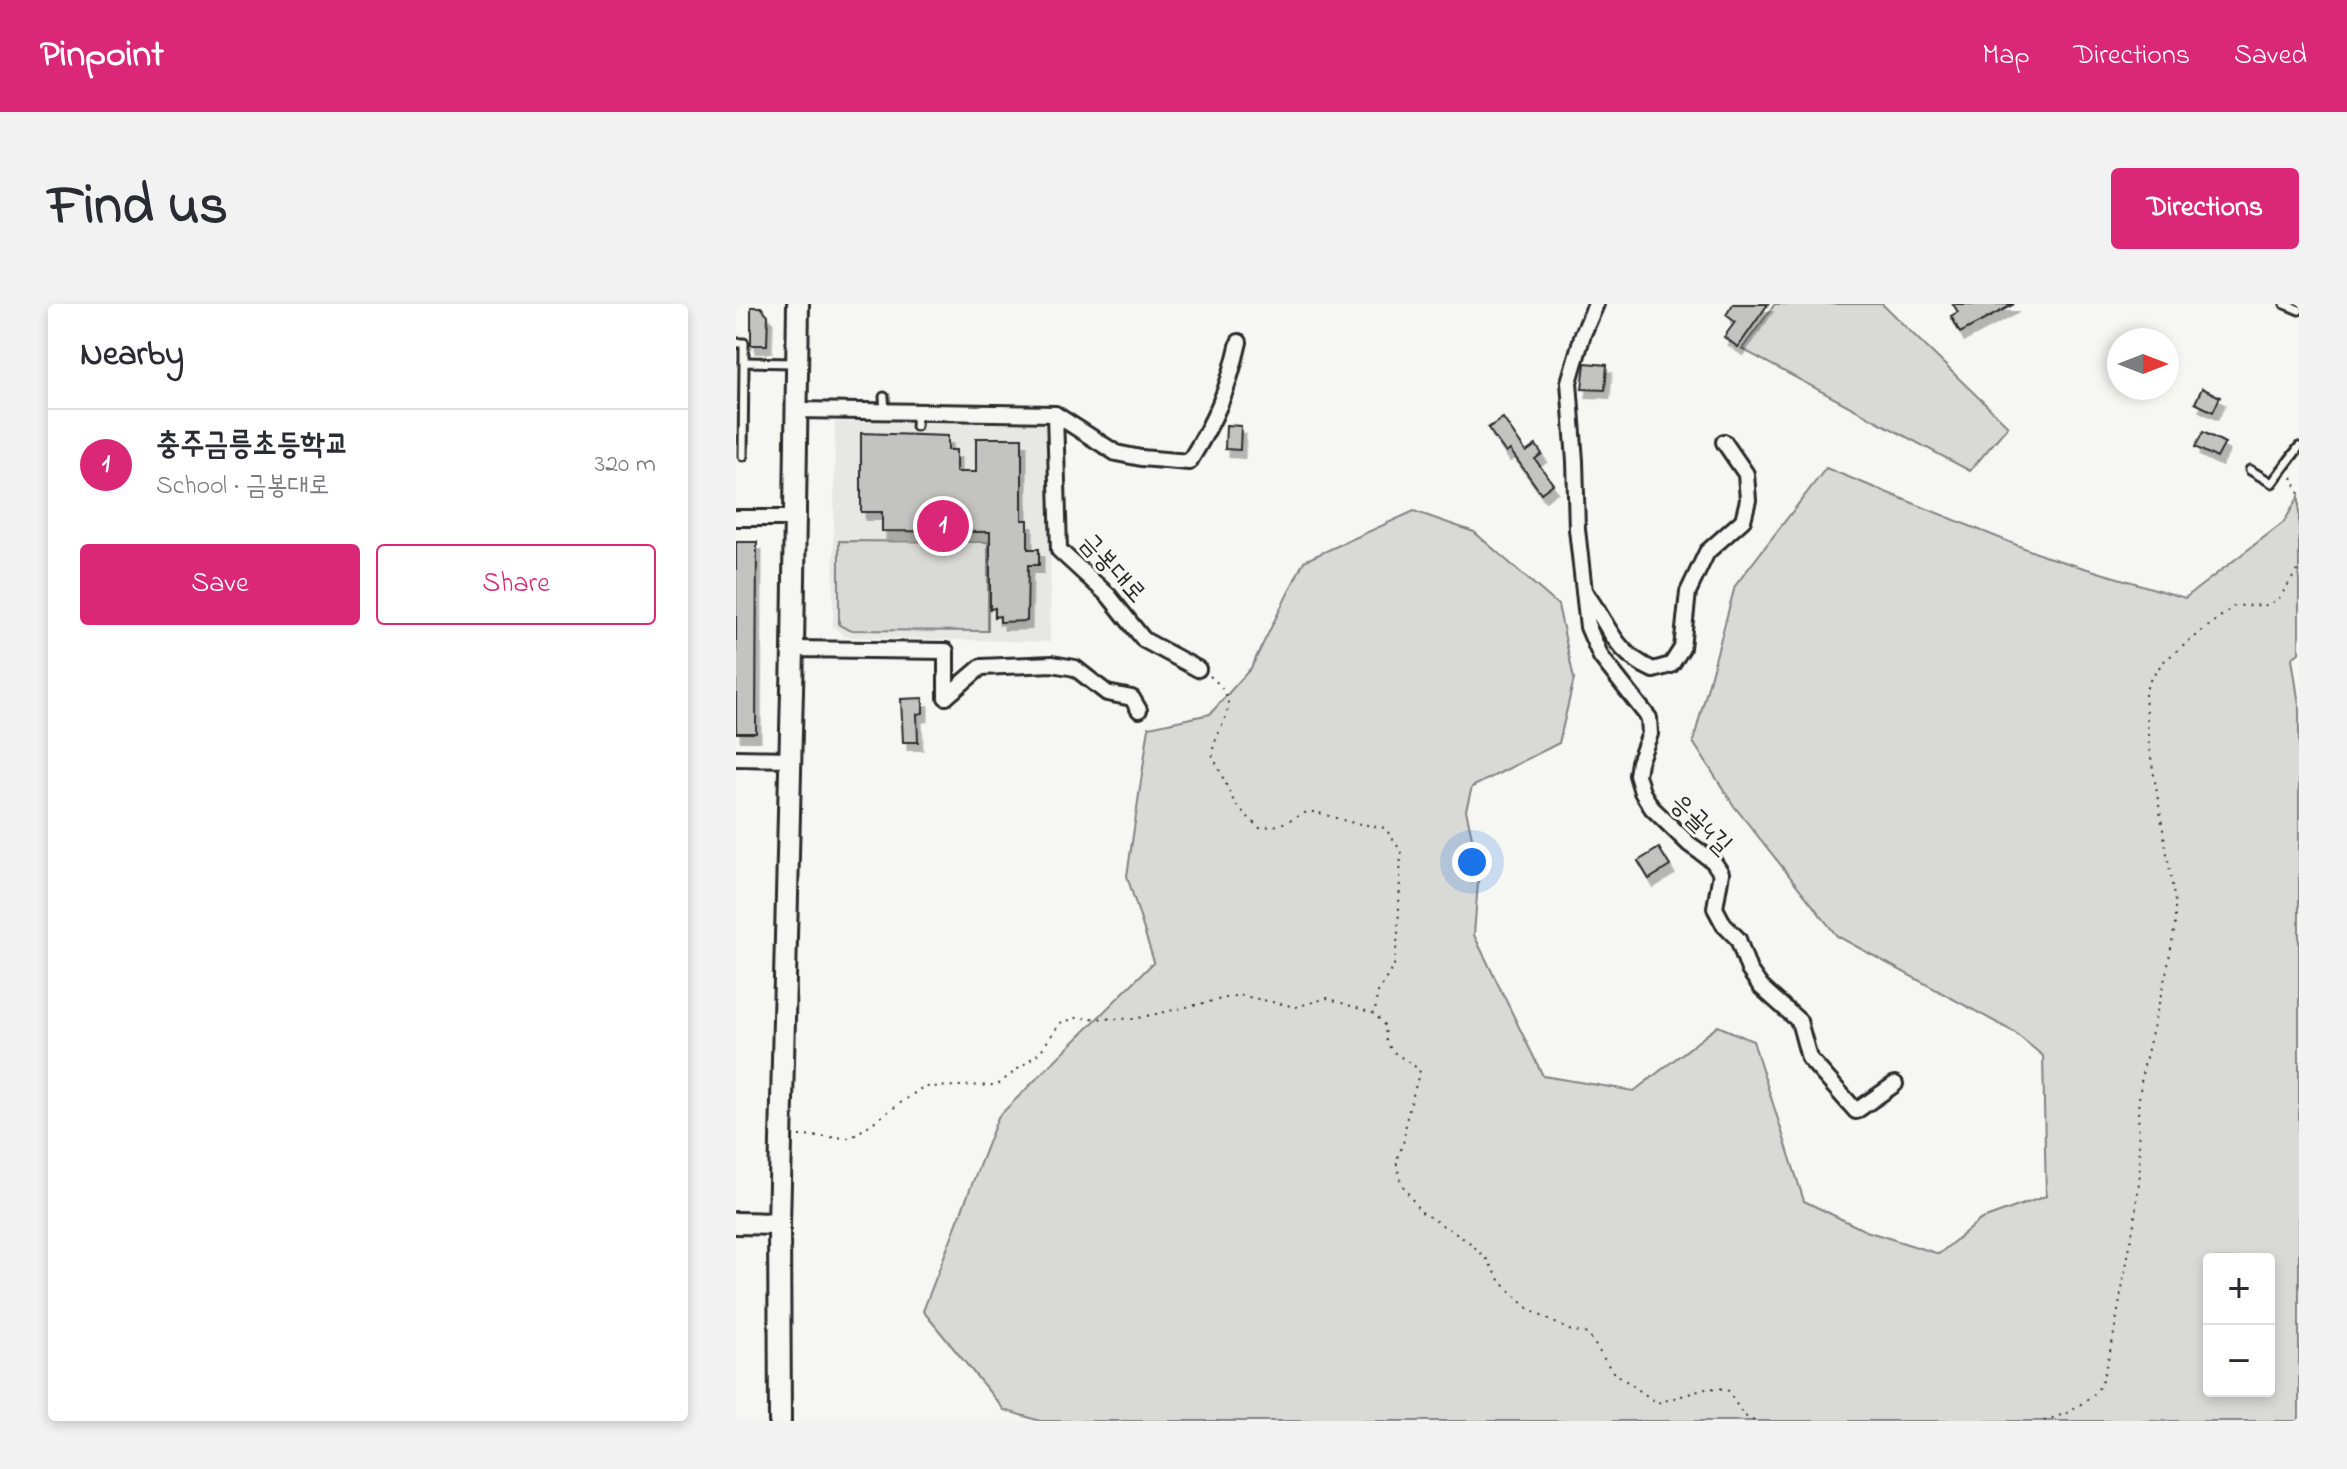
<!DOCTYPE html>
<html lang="en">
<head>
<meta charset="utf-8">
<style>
  body { margin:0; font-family:"Indie Flower","Poor Story",sans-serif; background:#f2f2f3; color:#2b2b33 }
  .controls { position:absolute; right:24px; bottom:24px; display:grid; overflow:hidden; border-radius:8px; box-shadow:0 4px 12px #0003 }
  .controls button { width:72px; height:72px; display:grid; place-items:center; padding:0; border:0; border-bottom:2px solid #e1e1e2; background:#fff; color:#2b2b33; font:40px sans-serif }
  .compass { position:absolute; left:1371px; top:24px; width:72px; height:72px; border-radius:50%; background:#fff; box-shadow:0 4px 12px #0003; rotate:90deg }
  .you { position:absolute; left:736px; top:558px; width:28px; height:28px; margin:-20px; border:6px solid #fff; border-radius:50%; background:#1a73e8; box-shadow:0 0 0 12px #1a73e833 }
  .badge { display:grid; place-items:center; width:52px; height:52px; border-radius:50%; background:#db2777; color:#fff; font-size:26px; font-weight:700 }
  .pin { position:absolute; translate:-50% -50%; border:4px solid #fff; box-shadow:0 2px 8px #0006 }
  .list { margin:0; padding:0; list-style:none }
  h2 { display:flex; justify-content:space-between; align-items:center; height:104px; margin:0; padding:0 32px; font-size:34px }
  h2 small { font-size:26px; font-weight:400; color:#7c7c81 }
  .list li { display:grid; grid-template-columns:52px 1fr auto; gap:24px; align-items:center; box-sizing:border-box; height:112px; padding:0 32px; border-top:2px solid #e1e1e2 }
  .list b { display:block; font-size:30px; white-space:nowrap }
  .list p { margin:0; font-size:26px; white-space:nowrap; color:#7c7c81 }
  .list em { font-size:26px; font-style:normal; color:#7c7c81 }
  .actions { display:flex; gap:16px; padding:24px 32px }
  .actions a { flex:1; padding:18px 0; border:2px solid #db2777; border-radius:8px; text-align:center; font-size:28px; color:#db2777 }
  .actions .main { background:#db2777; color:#fff }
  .map { position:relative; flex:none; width:1563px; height:1117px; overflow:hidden; border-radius:8px }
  header { display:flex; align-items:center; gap:48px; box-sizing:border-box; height:112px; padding:0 40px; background:#db2777; color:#fff }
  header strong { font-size:38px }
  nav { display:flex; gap:44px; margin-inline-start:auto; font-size:28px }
  .intro { display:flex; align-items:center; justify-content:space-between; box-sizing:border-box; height:192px; padding:0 48px }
  h1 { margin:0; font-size:56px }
  .button { padding:20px 36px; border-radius:8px; background:#db2777; color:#fff; font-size:28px; font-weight:700 }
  main { display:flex; gap:48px; padding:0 48px }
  aside { flex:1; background:#fff; border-radius:8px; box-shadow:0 4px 12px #0003 }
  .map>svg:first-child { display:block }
</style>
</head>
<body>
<header>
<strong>Pinpoint</strong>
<nav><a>Map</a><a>Directions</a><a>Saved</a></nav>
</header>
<div class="intro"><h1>Find us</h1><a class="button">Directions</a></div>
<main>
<aside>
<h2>Nearby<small></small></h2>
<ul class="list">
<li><span class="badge">1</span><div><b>충주금릉초등학교</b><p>School · 금봉대로</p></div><em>320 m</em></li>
</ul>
<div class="actions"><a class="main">Save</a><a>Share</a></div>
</aside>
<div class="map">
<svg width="1563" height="1117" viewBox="0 0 1563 1117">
  <defs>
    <filter id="shadow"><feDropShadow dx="4.5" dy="8" stdDeviation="0" flood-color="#0004"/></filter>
  </defs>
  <rect width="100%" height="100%" fill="#f6f6f2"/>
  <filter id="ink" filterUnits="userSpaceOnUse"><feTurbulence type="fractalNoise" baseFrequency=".0125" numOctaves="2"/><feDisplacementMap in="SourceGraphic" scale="16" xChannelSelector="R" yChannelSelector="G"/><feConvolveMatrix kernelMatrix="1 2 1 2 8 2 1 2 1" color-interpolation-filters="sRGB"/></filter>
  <g filter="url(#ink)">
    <polygon fill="#e7e7e3" points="99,118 316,120 314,338 110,333 97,323"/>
    <g fill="#d9d9d5" stroke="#828280" stroke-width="2" fill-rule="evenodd">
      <polygon points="1039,0 1146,0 1272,122 1234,167 1006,45"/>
      <path d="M1090,164L1308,252L1449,294L1548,218L1563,192V349L1556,354L1563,401V1117H304L268,1106L187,1007L262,813L418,658L391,572L413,423L474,410L515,364L568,257L678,207L738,228L822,301L838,375L823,439L736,483L730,506L743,565L738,631L807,772L898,787L982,722L1017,737L1068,897L1130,927L1203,950L1244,916L1310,892L1307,752L1278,728L1101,632L998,502L957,438L999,282ZM1533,955V1087H1473V955Z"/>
      <polygon points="103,237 252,238 252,327 113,326 103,321"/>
    </g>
    <g fill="#c3c3c0" stroke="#2b2b2b" stroke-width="2" filter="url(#shadow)">
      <polygon points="997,0 1032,0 1002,43 988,33 999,18 990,11"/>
      <polygon points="1217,0 1278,0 1224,29 1215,12 1222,8"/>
      <polygon points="15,3 25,3 32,11 31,41 15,41"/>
      <polygon points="849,59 871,61 869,86 846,85"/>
      <polygon points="1466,84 1484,93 1477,108 1459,99"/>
      <polygon points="767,114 790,148 800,141 806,150 799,155 817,180 805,189 774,146 770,149 752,124"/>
      <polygon points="490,121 505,122 504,146 489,145"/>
      <polygon points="1467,128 1489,139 1481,154 1459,143"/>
      <polygon points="125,129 212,132 212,146 220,146 220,168 240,168 240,134 286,134 286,216 292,216 292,245 303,245 303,261 292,261 291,317 264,318 264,312 259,313 259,304 254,305 254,228 146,227 146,208 125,208"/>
      <polygon points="0,238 21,238 20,429 0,429"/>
      <polygon points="187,394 187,409 181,410 182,438 167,438 165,395"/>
      <polygon points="923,544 934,562 913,575 902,557"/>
    </g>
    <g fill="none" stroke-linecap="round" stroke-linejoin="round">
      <g stroke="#2b2b2b" stroke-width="13">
        <g id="lane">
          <polyline points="1549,0 1563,6"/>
          <polyline points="0,39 8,39 8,58"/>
          <polyline points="148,93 149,108"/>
          <polyline points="180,122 181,109"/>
          <polyline points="7,152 8,58 58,59"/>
          <polyline points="1514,166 1536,179 1563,143"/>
        </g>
      </g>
      <g stroke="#2b2b2b" stroke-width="20">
        <g id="street">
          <polyline points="860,0 847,30 833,78 839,157 841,225 852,323 865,353 913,414 914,430 903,458 901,471 906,488 916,504 953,540 977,557 985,569 979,604 988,621 1002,635 1013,666 1025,683 1063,717 1073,754 1120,807 1159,780"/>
          <path d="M60,106L319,110L380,149L405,154L453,158C479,116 492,87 503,38"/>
          <polyline points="319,110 323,246 373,292 408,336 462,365"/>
          <polyline points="0,214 59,214"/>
          <path d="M848,287C874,321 876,347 917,366L935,361L946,344L952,288L971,248L1007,216L1012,196L1010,170L988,138"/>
          <polyline points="57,345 210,347 210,393"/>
          <polyline points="210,393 245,363 316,360 339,364 371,389 396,394 403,406"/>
          <polyline points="0,454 55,455"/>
        </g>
      </g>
      <g stroke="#2b2b2b" stroke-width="26">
        <g id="secondary">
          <polyline points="0,919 43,920"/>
          <polyline points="44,1117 43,920 57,345 62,0"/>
        </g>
      </g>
      <g stroke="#2b2b2b" stroke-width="2" stroke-dasharray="2 6" stroke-linecap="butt">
        <polyline points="1556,173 1563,190"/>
        <path d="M474,372C510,402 482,415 476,450L499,500L523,524L543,521L571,508H580L613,518L649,524L665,547L662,631L658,661L641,690L639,709"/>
        <polyline points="63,832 115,834 187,783 261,781 304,748 324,719 340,714 398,715 503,691 560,703 591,694 639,710 649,722 650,736 656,747 684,766 671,813 667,841 660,856 665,879 684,907 733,938 750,954 766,979 794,1006 833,1026 852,1030 876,1067 921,1099 973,1084 991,1085 1007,1111 1018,1117"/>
        <polyline points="1308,1117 1334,1108 1357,1091 1365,1081 1376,1040 1399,914 1404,869 1402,804 1406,770 1432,661 1439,621 1439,598 1413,441 1409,391 1412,379 1427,358 1498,302 1530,301 1542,296 1563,264"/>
      </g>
      <use href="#lane" stroke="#f6f6f2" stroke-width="7"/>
      <use href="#street" stroke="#f6f6f2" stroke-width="14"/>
      <use href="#secondary" stroke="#f6f6f2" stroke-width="20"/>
    </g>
  </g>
  <g text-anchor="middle" stroke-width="6" stroke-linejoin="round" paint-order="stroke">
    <g font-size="26" fill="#2b2b2b" stroke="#f6f6f2">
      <text transform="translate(378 263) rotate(48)" y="9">금봉대로</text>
      <text transform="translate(966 519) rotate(44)" y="9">응골4길</text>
    </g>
  </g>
</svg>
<div class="controls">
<button>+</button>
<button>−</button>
</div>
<svg class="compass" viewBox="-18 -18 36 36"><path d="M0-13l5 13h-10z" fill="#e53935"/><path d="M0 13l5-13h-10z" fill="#7c7c81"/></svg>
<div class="you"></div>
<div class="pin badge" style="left:207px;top:222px">1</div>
</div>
</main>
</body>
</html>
